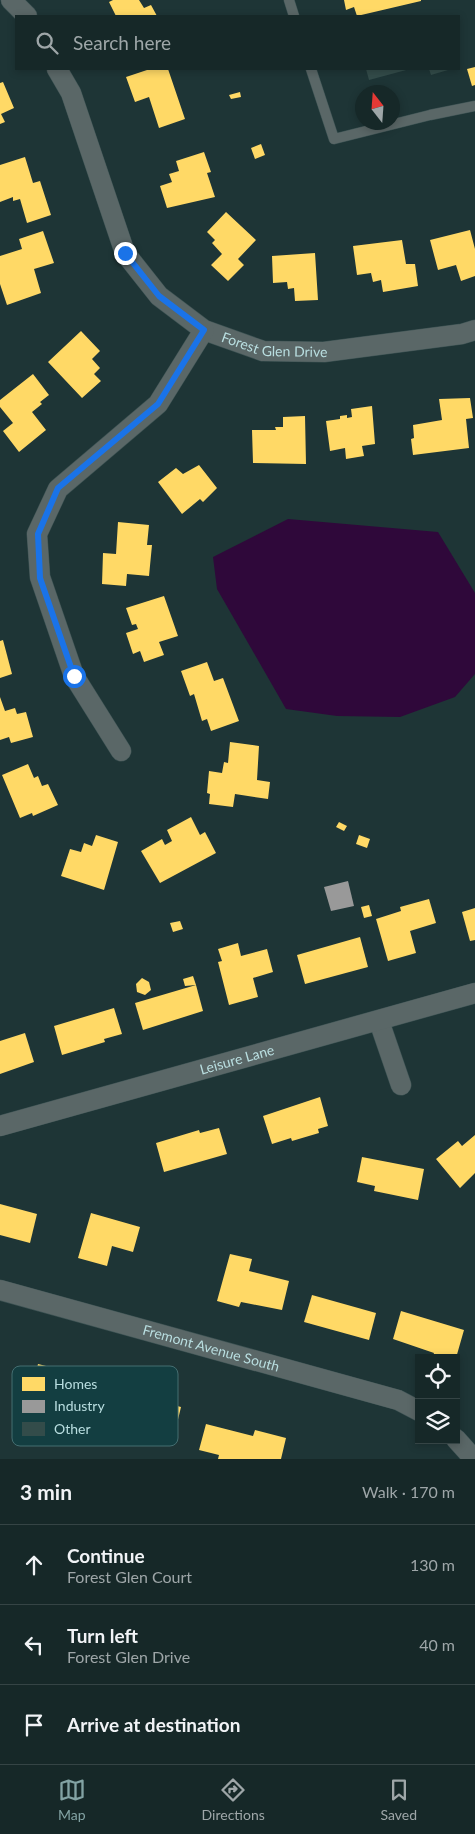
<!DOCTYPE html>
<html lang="en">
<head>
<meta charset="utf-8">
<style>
  body { margin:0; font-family:Lato,sans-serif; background:#233434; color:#f1f3f6 }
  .controls { position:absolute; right:15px; bottom:15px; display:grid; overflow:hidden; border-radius:0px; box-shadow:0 2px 8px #0003 }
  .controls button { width:45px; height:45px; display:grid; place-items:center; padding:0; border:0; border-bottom:1px solid #354445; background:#162828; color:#f1f3f6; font:25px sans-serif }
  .compass { position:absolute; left:355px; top:85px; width:45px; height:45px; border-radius:50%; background:#162828; box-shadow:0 2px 8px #0003; rotate:343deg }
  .stop { position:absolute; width:15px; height:15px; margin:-11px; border:4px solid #1a73e8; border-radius:50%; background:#fff }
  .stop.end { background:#1a73e8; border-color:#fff; box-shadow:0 1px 5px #0008 }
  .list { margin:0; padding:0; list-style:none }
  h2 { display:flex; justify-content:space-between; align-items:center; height:65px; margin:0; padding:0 20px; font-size:21px }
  h2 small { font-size:16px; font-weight:400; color:#9ea6a8 }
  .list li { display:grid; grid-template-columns:32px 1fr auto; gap:15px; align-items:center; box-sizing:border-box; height:80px; padding:0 20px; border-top:1px solid #354445 }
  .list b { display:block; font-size:19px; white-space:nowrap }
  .list p { margin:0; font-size:16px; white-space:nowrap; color:#9ea6a8 }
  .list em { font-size:16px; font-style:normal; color:#9ea6a8 }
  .icon { flex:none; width:28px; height:28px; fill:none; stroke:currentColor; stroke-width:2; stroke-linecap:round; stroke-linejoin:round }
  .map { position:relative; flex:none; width:475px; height:1459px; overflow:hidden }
  .search { position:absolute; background:#162828; box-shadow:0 2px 8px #0003; left:15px; right:15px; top:15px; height:55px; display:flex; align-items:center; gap:12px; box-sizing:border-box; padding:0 18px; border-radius:0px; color:#9ea6a8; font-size:19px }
  .sheet { height:305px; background:#162828 }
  nav { display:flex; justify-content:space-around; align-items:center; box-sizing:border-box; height:70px; border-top:1px solid #354445; background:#162828; font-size:14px; color:#9ea6a8 }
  nav a { display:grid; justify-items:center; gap:2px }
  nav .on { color:#83a3a4 }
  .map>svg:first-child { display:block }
</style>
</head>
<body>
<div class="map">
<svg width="475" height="1459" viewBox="0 0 475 1459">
  <rect width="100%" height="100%" fill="#1e3536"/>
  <polygon fill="#2f083a" points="288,519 438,532 475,593 475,674 455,697 400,717 337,716 286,709 217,589 213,557"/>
  <g fill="#ffd966">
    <polygon points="113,0 139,0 144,8 151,5 157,16 116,16 109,2"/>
    <polygon points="344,0 421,0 421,1 357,16 354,7 346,10"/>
    <polygon points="475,67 475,85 472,86 467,69"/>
    <polygon points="150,69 168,69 185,119 159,128 149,97 135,102 126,77"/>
    <polygon points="3,82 14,108 1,114 5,122 0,124 0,83"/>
    <polygon points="240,92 241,97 231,99 229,95"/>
    <polygon points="261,144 265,155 255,159 251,148"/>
    <polygon points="204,152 211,172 207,173 215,197 167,208 160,186 172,182 169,174 179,171 176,161"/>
    <polygon points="25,157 33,183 40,181 51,215 27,223 20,199 13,201 13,197 0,202 0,165"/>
    <polygon points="226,212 256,240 238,259 244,265 228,281 211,265 222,254 212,243 215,240 207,232"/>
    <polygon points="470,230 475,249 475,276 461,281 456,265 438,270 430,240"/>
    <polygon points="43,231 54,263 34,269 41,293 7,305 0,284 0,256 22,249 19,239"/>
    <polygon points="402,240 406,264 415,264 418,286 383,292 381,280 373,282 371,273 357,275 353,246"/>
    <polygon points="315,253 318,300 295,301 294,288 288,289 287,282 273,283 272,256"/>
    <polygon points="81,331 100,351 92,359 100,368 94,374 101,381 82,398 48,362"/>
    <polygon points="33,374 49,395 40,402 42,404 32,412 46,430 19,452 3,431 13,423 0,407 0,400"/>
    <polygon points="470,398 473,418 466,419 469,448 413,455 411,439 414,438 413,425 442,420 439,399"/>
    <polygon points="372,406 375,444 362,446 364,456 346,459 345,448 330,451 326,421 340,419 340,416 347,415 347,418 352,417 351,409"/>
    <polygon points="305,416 306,464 253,463 252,430 276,430 275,427 283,427 283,417"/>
    <polygon points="199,465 217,488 203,502 200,499 182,514 158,482 176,468 183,474"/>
    <polygon points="118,522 149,525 147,545 152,545 149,576 127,574 126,586 102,584 103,553 116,554"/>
    <polygon points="164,596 178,636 159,642 164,655 144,662 140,651 133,654 126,633 138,629 136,624 132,625 126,608"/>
    <polygon points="3,640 12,674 0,678 0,641"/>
    <polygon points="207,662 214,681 223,678 239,721 211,731 207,719 202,721 194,694 190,696 181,671"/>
    <polygon points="0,697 5,711 15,708 17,714 26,712 33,737 11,743 9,737 0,740"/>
    <polygon points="230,742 259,746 257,780 270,782 268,799 235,794 233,807 209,804 210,794 207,793 209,771 222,773 224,762 228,763"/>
    <polygon points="28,764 34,778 38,776 42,786 48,784 58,805 33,816 32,813 20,818 2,775"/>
    <polygon points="191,817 200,835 205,832 216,853 160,883 141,851 162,839 165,845 172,841 167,830"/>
    <polygon points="339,822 347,826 344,831 336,827"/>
    <polygon points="96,835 118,842 104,890 61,876 70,849 81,852 84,843 92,846"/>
    <polygon points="359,835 370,839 367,848 356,844"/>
    <polygon points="429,899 436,923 410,931 416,953 388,961 376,919 401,911 400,907"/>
    <polygon points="369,905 372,916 364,918 361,907"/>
    <polygon points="475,908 475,940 470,941 462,912"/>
    <polygon points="180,921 183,929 173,932 170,923"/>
    <polygon points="360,937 368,967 305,984 297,955"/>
    <polygon points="238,943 241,956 267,949 273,972 253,978 258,997 229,1005 218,962 222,961 218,949"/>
    <polygon points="193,976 196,985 185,986 183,979"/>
    <polygon points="142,978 149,982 151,990 145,995 137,992 136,984"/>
    <polygon points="196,985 203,1011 143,1030 135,1003"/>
    <polygon points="114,1008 122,1034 104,1039 105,1042 62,1055 54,1026"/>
    <polygon points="25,1033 34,1062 0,1074 0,1041"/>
    <polygon points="320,1097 328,1126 318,1129 319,1133 292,1141 291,1138 272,1144 263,1116"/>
    <polygon points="219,1128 227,1154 164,1172 156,1143 199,1130 200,1133"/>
    <polygon points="475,1135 475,1173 460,1188 436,1159 458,1141 462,1146"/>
    <polygon points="362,1157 424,1169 418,1200 374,1191 375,1186 357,1182"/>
    <polygon points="0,1204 37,1214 30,1243 0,1235"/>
    <polygon points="91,1213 140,1227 133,1252 112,1246 107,1266 78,1258"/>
    <polygon points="230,1254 252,1259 249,1271 289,1281 282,1310 241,1302 239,1307 217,1301"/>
    <polygon points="312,1295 376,1313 369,1340 304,1322"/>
    <polygon points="401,1311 464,1330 456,1358 440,1358 433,1356 434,1353 393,1339"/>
    <polygon points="38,1364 99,1379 91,1408 31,1392"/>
    <polygon points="117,1386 141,1392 140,1396 181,1407 175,1432 154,1427 153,1432 129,1426 130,1420 109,1415"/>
    <polygon points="206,1424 253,1436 255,1430 286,1438 281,1459 218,1459 219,1455 199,1450"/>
  </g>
  <polygon fill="#999" points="348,881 354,906 331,911 324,887"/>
  <g fill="#334c4a">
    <polygon points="366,69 410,69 369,80"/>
    <polygon points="429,69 448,69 448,70 431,75"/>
  </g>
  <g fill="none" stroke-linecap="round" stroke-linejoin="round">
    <g stroke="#3c5253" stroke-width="11">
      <g id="service">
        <polyline points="289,0 294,16"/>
        <polyline points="311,69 334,139 430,115 475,106"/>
      </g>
    </g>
    <g stroke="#3c5253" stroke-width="21">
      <g id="minor">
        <polyline points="11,0 27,16"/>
        <path id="s1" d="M57,69L71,93L125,253L159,296L204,330L263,351L324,352L462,334L475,330"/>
        <polyline points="121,751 74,676 40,577 37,534 58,489 158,404 204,330"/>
        <polyline points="379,1021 401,1085"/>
        <path id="s2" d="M0,1126L475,993"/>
        <path id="s3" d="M0,1290L398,1400L419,1411"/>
        <polyline points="456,1439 474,1459"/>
      </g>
    </g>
    <use href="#service" stroke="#5a6767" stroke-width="10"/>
    <use href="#minor" stroke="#5a6767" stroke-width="20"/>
  </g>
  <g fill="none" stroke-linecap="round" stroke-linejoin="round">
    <polyline stroke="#1a73e8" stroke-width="6" points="74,676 40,578 38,534 58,488 158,404 204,330 159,296 125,253"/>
  </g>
  <g text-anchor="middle" stroke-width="5" stroke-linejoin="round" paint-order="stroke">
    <g font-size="14" fill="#b9dee0" stroke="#133e41">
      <text dy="5" stroke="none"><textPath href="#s1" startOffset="381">Forest Glen Drive</textPath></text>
      <text dy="5" stroke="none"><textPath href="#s2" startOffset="246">Leisure Lane</textPath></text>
      <text dy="5" stroke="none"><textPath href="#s3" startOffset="219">Fremont Avenue South</textPath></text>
    </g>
  </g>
  <rect x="12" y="1366" width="166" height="80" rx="8" fill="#133e41" stroke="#456e71" stroke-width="1"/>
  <rect x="22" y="1377" width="23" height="14" fill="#ffd966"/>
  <rect x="22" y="1400" width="23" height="13" fill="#999"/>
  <rect x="22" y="1422" width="23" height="14" fill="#334c4a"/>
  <g font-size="14" fill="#b9dee0">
    <text x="54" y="1389">Homes</text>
    <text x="54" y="1411">Industry</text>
    <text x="54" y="1434">Other</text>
  </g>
</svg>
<div class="controls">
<button><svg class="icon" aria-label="locate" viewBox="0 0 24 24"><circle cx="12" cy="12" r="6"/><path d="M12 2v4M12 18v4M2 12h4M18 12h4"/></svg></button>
<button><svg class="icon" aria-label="layers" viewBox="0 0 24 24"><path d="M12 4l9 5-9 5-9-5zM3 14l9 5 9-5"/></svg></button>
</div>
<svg class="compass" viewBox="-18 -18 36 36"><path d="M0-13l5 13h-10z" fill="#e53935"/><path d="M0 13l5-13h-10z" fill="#9ea6a8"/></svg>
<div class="stop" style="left:74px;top:676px"></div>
<div class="stop end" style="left:125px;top:253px"></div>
<div class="search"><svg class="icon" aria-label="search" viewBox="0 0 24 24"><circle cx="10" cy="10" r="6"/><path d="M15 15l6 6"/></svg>Search here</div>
</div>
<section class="sheet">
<h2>3 min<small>Walk · 170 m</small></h2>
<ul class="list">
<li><svg class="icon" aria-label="ahead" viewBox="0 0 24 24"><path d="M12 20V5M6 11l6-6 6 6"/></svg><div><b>Continue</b><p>Forest Glen Court</p></div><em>130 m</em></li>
<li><svg class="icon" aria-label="left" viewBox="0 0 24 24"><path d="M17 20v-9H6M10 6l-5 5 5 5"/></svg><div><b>Turn left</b><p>Forest Glen Drive</p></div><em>40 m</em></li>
<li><svg class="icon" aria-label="arrive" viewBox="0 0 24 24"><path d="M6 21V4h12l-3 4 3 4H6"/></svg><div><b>Arrive at destination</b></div></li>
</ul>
</section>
<nav>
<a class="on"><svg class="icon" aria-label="map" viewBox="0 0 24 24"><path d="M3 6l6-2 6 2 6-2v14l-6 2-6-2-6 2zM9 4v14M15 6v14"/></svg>Map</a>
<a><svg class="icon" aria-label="directions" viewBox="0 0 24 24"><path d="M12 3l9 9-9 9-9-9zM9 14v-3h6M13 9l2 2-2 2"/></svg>Directions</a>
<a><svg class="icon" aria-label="saved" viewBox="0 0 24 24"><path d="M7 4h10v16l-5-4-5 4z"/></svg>Saved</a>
</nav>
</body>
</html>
